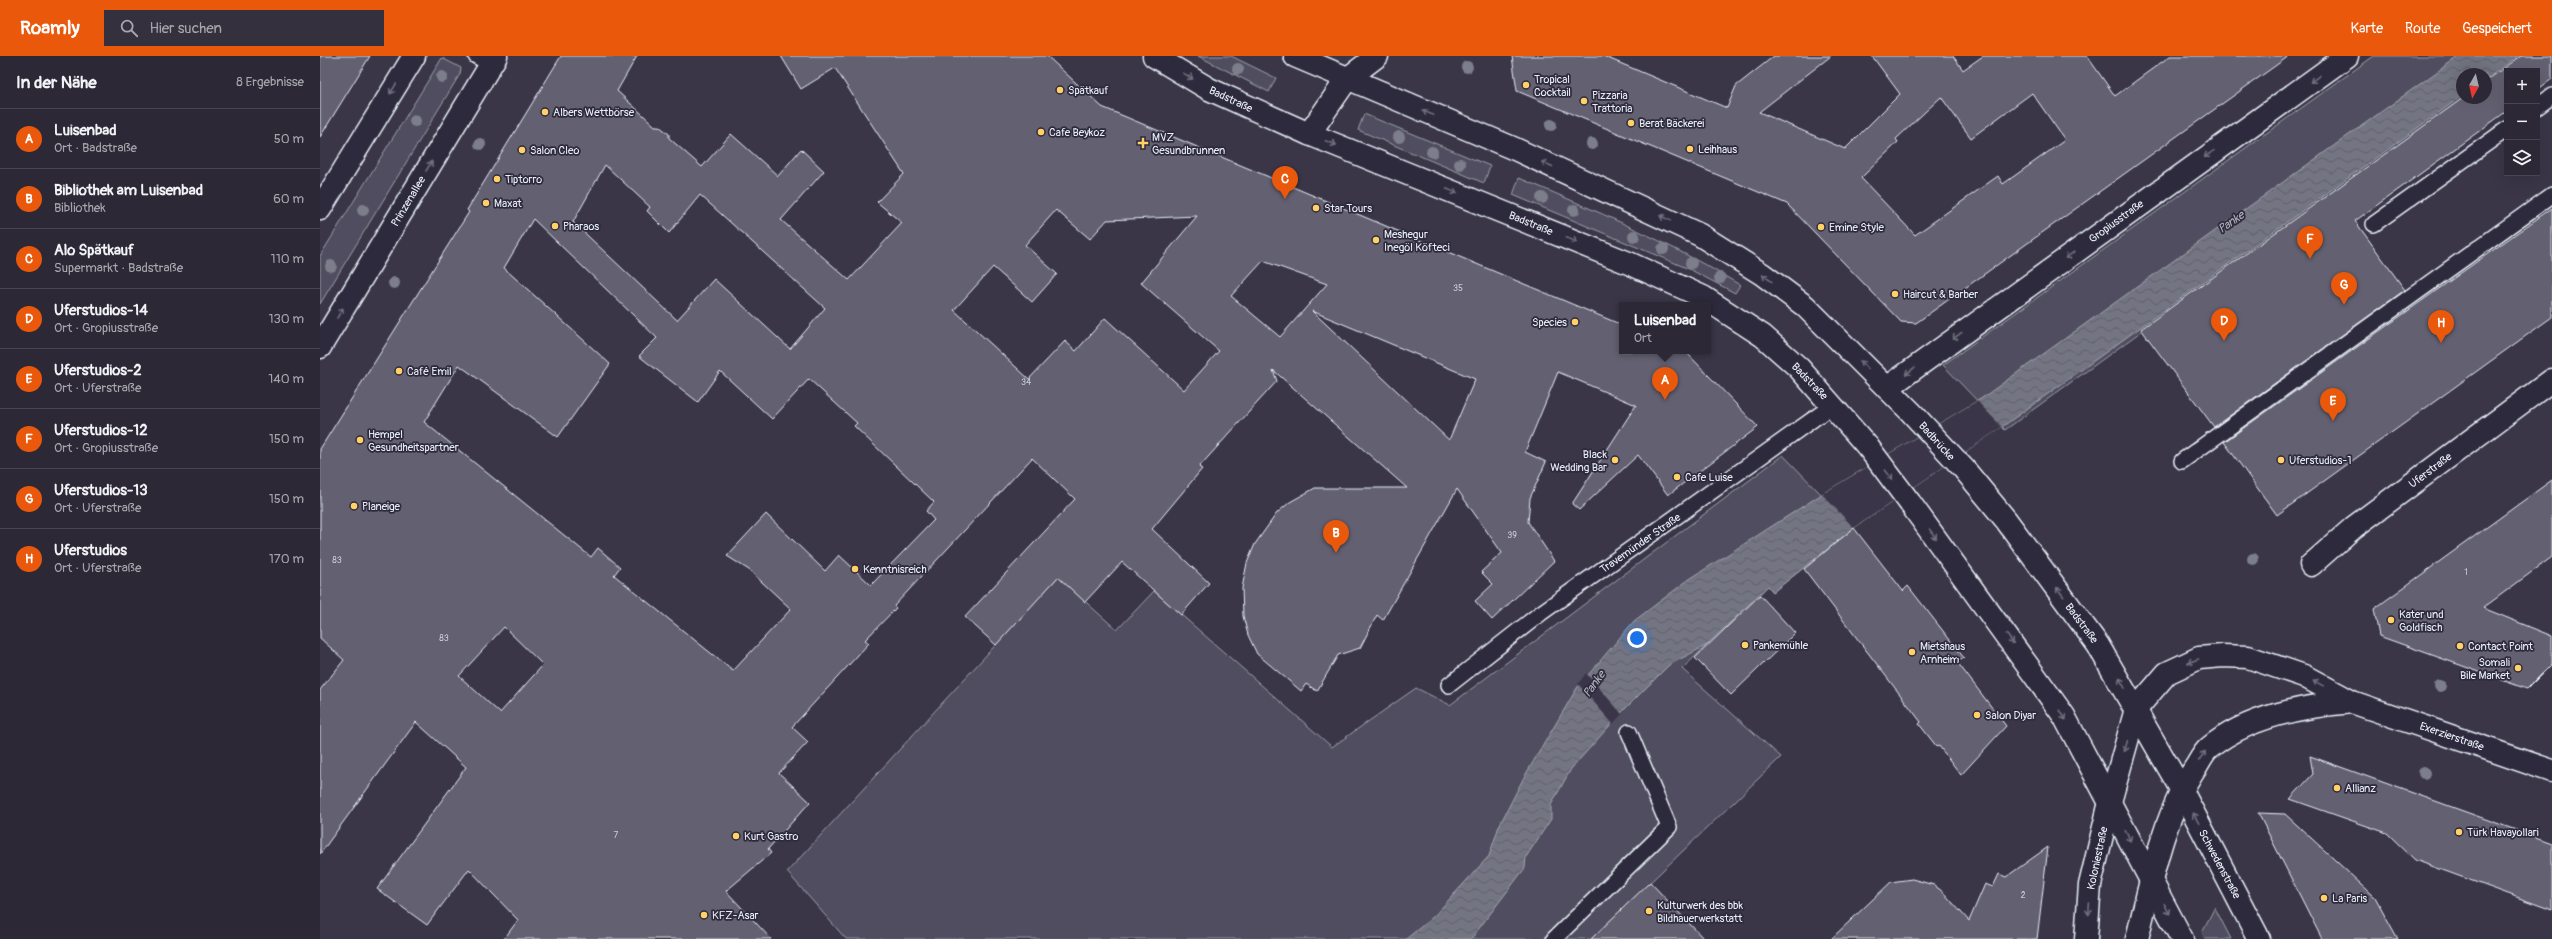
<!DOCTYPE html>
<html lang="de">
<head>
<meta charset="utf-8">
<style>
  body { margin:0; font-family:Pangolin,sans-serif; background:#34303e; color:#f1f3f6 }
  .controls { position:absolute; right:12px; top:12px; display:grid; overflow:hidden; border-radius:0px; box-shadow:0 4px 16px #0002 }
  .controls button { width:36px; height:36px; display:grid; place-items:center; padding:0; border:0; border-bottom:1px solid #484451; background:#2c2836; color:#f1f3f6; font:20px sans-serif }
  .compass { position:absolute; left:2136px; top:12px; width:36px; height:36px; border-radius:50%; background:#2c2836; box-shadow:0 4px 16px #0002; rotate:188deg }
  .you { position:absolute; left:1317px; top:582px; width:14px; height:14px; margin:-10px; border:3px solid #fff; border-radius:50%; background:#1a73e8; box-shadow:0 0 0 6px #1a73e833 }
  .badge { display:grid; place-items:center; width:26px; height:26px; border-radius:50%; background:#ea580c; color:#fff; font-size:13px; font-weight:700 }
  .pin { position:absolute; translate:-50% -33px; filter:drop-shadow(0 1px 2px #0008) }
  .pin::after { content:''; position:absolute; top:21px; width:14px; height:12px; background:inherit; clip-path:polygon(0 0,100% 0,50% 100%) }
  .popup { position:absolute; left:1299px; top:246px; width:92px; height:52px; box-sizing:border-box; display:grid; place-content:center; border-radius:0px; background:#2c2836; filter:drop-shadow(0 1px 3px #0005); font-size:13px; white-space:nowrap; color:#a6a6ad }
  .popup b { font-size:15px; color:#f1f3f6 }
  .popup::after { content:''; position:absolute; left:50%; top:100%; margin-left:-8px; border:8px solid transparent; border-top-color:#2c2836 }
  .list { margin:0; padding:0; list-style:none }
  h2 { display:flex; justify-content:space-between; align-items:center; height:52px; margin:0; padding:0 16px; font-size:17px }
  h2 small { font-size:13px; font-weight:400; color:#a6a6ad }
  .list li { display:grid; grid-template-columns:26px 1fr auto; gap:12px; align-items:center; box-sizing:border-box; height:60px; padding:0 16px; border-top:1px solid #484451 }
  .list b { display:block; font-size:15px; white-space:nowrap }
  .list p { margin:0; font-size:13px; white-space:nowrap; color:#a6a6ad }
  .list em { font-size:13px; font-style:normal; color:#a6a6ad }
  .icon { flex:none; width:22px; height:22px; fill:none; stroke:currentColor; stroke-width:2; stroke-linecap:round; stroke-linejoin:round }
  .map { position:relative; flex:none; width:2232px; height:883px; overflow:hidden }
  header { display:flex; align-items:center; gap:24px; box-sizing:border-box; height:56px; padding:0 20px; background:#ea580c; color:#fff }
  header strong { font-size:19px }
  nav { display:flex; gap:22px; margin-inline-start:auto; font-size:14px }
  .search { width:280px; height:36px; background:#34303e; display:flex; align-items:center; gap:10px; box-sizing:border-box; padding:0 14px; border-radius:0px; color:#a6a6ad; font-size:15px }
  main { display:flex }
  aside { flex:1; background:#2c2836 }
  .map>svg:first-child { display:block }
</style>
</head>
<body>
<header>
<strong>Roamly</strong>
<div class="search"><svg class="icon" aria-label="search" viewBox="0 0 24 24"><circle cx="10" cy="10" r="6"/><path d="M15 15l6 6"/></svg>Hier suchen</div>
<nav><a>Karte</a><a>Route</a><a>Gespeichert</a></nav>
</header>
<main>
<aside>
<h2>In der Nähe<small>8 Ergebnisse</small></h2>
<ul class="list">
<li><span class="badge">A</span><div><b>Luisenbad</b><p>Ort · Badstraße</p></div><em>50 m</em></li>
<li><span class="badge">B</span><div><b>Bibliothek am Luisenbad</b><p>Bibliothek</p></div><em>60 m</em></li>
<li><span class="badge">C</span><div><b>Alo Spätkauf</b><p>Supermarkt · Badstraße</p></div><em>110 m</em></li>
<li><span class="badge">D</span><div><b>Uferstudios-14</b><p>Ort · Gropiusstraße</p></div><em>130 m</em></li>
<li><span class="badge">E</span><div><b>Uferstudios-2</b><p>Ort · Uferstraße</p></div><em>140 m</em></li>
<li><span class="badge">F</span><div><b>Uferstudios-12</b><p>Ort · Gropiusstraße</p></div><em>150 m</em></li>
<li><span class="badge">G</span><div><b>Uferstudios-13</b><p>Ort · Uferstraße</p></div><em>150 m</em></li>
<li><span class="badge">H</span><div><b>Uferstudios</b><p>Ort · Uferstraße</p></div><em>170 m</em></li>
</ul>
</aside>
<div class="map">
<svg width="2232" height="883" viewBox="0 0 2232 883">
  <defs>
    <pattern id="water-waves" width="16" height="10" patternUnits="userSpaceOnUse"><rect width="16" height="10" fill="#737482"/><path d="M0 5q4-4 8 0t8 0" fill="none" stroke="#5f6069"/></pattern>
  </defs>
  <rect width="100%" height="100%" fill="#3a3648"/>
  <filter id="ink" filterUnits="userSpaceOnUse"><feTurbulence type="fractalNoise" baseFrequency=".025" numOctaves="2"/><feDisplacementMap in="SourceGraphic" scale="8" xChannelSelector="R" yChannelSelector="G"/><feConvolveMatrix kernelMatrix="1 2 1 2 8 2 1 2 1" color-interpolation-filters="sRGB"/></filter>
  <g filter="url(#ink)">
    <g fill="#504e5f" stroke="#9ca0ac">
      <polygon points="878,0 911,0 956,22 949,36"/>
      <polygon points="2054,0 2202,0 2166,26 2166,18 2142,18 2144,42 1685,374 1623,309"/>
      <polygon points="122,2 141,12 140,18 0,248 0,200"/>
      <polygon points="1044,58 1170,110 1164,127 1038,74"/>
      <path d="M1199,122C1275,154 1349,186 1420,229L1415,237L1369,213L1193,139Z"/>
      <polygon points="1463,399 1534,472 1453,536 1448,530 1362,613 1461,701 1271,883 526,883 467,816 738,521 797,574 834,535 1012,691 1096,632 1130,649"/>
      <polygon points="1895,851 1896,854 1911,883 1885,883 1882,876"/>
    </g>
    <polygon fill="url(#water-waves)" stroke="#a2a6b1" points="2139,0 2198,0 2166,23 2166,18 2142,18 2142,40 1686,368 1534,472 1453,536 1448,530 1387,589 1349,609 1301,657 1251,713 1231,749 1231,763 1206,801 1205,812 1151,883 1086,883 1114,860 1169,800 1179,770 1203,723 1257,632 1314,565 1368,524 1502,438 1662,342"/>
    <g fill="#3a3648">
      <polygon points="1657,345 1682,371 1534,472 1502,438"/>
      <polygon points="1266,617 1302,658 1293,668 1258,628"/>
    </g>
    <g fill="#636171" stroke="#e8f1f8" fill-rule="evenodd">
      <polygon points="0,0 50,0 0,81"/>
      <path d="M241,0H317L297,35L335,70H339L349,78V82L382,111L411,78L458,120L481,93L504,115L461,164L529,224L582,167L557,146L584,118L515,12L481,33L461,0H727L782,51L1302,269V295H1365L1438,371L1348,439L1318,399L1259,454L1252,448L1316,349L1238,316L1205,396L1226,406L1210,442L1208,466L1234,505L1172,564L1155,545L1173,528L1161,516L1182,497L1137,433L1063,564L1057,559L1040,592L1018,599L997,635L986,628L981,635L937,598L928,579L923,560L922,532L927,507L935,488L957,457L970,446L995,432H1087L961,321L953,314L957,325L879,411L882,413L832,473L889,527L861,559L802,506L765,546L738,521L676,589L645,561L755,443L712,402L574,550L576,552L545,584L549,587L472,671L488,686L459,717L490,746L448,793L451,797L406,835L451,883H184L198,864L149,813L107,869L57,833L146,711L96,666L0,798V634L24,604L0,582V393L149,156L147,154ZM285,109L330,151L327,155L349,177L380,139L505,252L470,293L394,223L357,264L253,166ZM736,154L770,183L787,164L877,160L821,227L899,295L864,334L785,262L756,295L745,285L709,323L634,254L673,211L712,246L737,218L705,189ZM213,163L337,282L319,300L378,346L400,315L452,363L489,323L537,367L534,370L614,446L606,455L614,464L551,529L519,499L505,515L446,458L407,500L429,514L471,553L413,615L294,519L300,511L278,492L271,501L104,366L139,309L238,381L290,308L184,212ZM943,205L1007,228L960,281L911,240ZM992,255L1155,323L1129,384ZM184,571L223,609L180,657L139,620Z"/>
      <path d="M1192,0H1283L1407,52L1416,30L1454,0H1511L1439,56L1525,93L1580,38L1552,0H1633L1643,14L1663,0H1767L1795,40L1850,0H1969L1596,267L1581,266L1467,148L1197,35ZM1712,37L1745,84L1683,128L1678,120L1595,179L1541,122L1578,86L1576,83L1621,41L1651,82Z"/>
      <polygon points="2201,0 2232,0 2232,23 2217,34 2217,15 2187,15 2187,55 2035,165 2085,234 1894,371 1821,273 2143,42 2166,42 2166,25"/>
      <polygon points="2232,152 2232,261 1957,459 1904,386"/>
      <polygon points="2232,424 2232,501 2163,552 2232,580 2232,608 2207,633 2059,580 2054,553"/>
      <polygon points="1534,472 1583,535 1588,530 1644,602 1637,606 1686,670 1641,719 1619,690 1617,691 1599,668 1601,666 1484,513"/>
      <polygon points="1440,539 1475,577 1411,639 1375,602"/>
      <polygon points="1990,700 2232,787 2232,854 2095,804 2067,777 1970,743 1993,718"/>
      <polygon points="1938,757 1965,758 2055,841 2078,883 2002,883"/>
      <polygon points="1728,791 1717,883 1511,883 1571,826 1592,823 1614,829 1623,836 1649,865 1665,828 1673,831 1679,818 1686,821"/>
      <polygon points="1330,826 1384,883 1271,883"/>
    </g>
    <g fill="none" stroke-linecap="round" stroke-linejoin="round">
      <g stroke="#e8f1f8" stroke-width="18">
        <g id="service">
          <polyline points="156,0 171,8"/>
          <polyline points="2217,51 2232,40"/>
          <polyline points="2054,168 2187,73"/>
          <polyline points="1862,405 2232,139"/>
          <polyline points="1129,629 1221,557 1513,349"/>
          <polyline points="1234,883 1349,771 1309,676"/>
        </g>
      </g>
      <g stroke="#e8f1f8" stroke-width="25">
        <g id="minor">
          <polyline points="989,78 1027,23 1057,0"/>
          <polyline points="1567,332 2027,0"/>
          <polyline points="1991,509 2034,471 2232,324"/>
        </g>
      </g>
      <g stroke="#e8f1f8" stroke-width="25">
        <g id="secondary">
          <polyline points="834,0 889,33 989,78 1311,208 1383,241 1443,280 1479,312 1548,391"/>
          <polyline points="975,0 1195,93 1380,179 1442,218 1485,250 1591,356 1644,413 1686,464 1778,589 1861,733 1939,883"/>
          <polyline points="0,153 94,0"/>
          <polyline points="0,291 176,0"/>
          <polyline points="1590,447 1744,660 1862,883"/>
          <polyline points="1766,883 1770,829 1790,746 1816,653 1847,617 1879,602 1903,600 1928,601 1984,620 2032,646 2232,715"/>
          <path d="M1817,883C1831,825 1843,759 1877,709C1880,704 1884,696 1889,692C1927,660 1984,650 2032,646"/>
        </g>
      </g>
      <use href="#service" stroke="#2f2a3d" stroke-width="15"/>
      <use href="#minor" stroke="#2f2a3d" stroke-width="22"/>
      <use href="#secondary" stroke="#2f2a3d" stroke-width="22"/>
      <g stroke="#e8f1f8" stroke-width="25" stroke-linecap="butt">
        <polyline id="secondary-bridge" points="1548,391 1590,447"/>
      </g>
      <use href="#secondary-bridge" stroke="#2f2a3d" stroke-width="22"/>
    </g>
    <g fill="#7d7e8b">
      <circle cx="1147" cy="11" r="6"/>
      <circle cx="918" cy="13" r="6"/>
      <circle cx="122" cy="21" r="6"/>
      <circle cx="95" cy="65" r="6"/>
      <circle cx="1231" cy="69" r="6"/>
      <circle cx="1079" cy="81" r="6"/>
      <circle cx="160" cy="88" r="6"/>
      <circle cx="1272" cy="88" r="6"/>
      <circle cx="1112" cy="96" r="6"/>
      <circle cx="1140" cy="108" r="6"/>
      <circle cx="1222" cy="142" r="6"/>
      <circle cx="43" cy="154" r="6"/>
      <circle cx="1254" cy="154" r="6"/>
      <circle cx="1314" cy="180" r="6"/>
      <circle cx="1343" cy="193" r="6"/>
      <circle cx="1371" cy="207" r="6"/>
      <circle cx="11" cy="210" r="6"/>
      <circle cx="1400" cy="222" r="6"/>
      <circle cx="74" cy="227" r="6"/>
      <circle cx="1933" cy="503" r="6"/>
      <circle cx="2120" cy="630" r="6"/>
      <circle cx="2104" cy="717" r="6"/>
    </g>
    <defs><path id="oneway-shaft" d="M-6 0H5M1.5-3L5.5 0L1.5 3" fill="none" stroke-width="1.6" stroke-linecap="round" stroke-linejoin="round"/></defs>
    <g stroke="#70707e">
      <use href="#oneway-shaft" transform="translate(868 20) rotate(31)"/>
      <use href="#oneway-shaft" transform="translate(1995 23) rotate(144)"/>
      <use href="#oneway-shaft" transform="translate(73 33) rotate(122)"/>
      <use href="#oneway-shaft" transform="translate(1108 57) rotate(-157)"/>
      <use href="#oneway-shaft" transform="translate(1011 87) rotate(21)"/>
      <use href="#oneway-shaft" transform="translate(1889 98) rotate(145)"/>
      <use href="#oneway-shaft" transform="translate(1227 108) rotate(-156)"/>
      <use href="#oneway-shaft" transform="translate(109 110) rotate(-59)"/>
      <use href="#oneway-shaft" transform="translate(1132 135) rotate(22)"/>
      <use href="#oneway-shaft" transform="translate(1345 162) rotate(-154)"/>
      <use href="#oneway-shaft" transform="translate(1252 184) rotate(22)"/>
      <use href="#oneway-shaft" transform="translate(1750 199) rotate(144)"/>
      <use href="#oneway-shaft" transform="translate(1447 222) rotate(-143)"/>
      <use href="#oneway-shaft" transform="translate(20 257) rotate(-59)"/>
      <use href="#oneway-shaft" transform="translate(1637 280) rotate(144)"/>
      <use href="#oneway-shaft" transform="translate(1544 309) rotate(-135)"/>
      <use href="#oneway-shaft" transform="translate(1590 315) rotate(143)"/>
      <use href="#oneway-shaft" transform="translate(1569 419) rotate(53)"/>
      <use href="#oneway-shaft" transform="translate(1613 478) rotate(54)"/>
      <use href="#oneway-shaft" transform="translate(1740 536) rotate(-127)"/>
      <use href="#oneway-shaft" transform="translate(1690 583) rotate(54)"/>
      <use href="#oneway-shaft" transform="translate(1873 605) rotate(161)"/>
      <use href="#oneway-shaft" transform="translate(1802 627) rotate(-120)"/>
      <use href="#oneway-shaft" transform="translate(1998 627) rotate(-151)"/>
      <use href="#oneway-shaft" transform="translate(1743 659) rotate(59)"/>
      <use href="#oneway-shaft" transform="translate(1806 690) rotate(106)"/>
      <use href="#oneway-shaft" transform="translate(1882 700) rotate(-56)"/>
      <use href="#oneway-shaft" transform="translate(1876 762) rotate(-118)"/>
      <use href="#oneway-shaft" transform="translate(1808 780) rotate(62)"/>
      <use href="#oneway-shaft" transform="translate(1769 853) rotate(94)"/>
      <use href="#oneway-shaft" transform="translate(1847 853) rotate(62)"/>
    </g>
  </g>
  <g fill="#ffd166" stroke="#2f2a3d" stroke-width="1.5">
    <circle cx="1206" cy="29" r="4"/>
    <circle cx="740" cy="34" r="4"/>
    <circle cx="1264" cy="45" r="4"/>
    <circle cx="225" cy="56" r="4"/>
    <circle cx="1311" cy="67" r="4"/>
    <circle cx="721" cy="76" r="4"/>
    <path d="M821 81h4v4h4v4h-4v4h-4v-4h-4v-4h4z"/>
    <circle cx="1370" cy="93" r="4"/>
    <circle cx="202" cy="94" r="4"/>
    <circle cx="177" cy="123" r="4"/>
    <circle cx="166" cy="147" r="4"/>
    <circle cx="996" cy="152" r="4"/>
    <circle cx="235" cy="170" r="4"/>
    <circle cx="1501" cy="171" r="4"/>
    <circle cx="1056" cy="184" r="4"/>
    <circle cx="1575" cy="238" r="4"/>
    <circle cx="1255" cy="266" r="4"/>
    <circle cx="79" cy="315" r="4"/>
    <circle cx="40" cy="384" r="4"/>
    <circle cx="1295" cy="404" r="4"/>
    <circle cx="1961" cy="404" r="4"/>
    <circle cx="1357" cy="421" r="4"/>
    <circle cx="34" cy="450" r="4"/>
    <circle cx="535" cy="513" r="4"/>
    <circle cx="2071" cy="564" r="4"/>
    <circle cx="1425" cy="589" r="4"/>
    <circle cx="2140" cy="590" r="4"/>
    <circle cx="1592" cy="596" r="4"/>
    <circle cx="2198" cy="612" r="4"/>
    <circle cx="1657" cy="659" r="4"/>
    <circle cx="2017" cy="732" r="4"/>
    <circle cx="2139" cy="776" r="4"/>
    <circle cx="416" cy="780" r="4"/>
    <circle cx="2004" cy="842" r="4"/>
    <circle cx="1329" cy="855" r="4"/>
    <circle cx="384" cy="859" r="4"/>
  </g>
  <g text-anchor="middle" stroke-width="3.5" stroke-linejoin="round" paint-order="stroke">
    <g font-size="9" fill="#c7cdd6">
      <text x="1138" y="235">35</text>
      <text x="706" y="329">34</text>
      <text x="1192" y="482">39</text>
      <text x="17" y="507">83</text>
      <text x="2146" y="519">1</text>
      <text x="124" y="585">83</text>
      <text x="296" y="782">7</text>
      <text x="1703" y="842">2</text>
    </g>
    <g font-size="11" fill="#e8f1f8" stroke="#2f2a3d" text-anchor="start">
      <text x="1214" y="27">Tropical<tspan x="1214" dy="13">Cocktail</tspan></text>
      <text x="748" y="38">Spätkauf</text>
      <text x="1272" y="43">Pizzaria<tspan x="1272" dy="13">Trattoria</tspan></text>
      <text x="233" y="60">Albers Wettbörse</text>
      <text x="1319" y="71">Berat Bäckerei</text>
      <text x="729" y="80">Cafe Beykoz</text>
      <text x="832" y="85">MVZ<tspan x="832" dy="13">Gesundbrunnen</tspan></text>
      <text x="1378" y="97">Leihhaus</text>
      <text x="210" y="98">Salon Cleo</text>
      <text x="185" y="127">Tiptorro</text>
      <text x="174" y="151">Maxat</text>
      <text x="1004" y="156">Star Tours</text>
      <text x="243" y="174">Pharaos</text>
      <text x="1509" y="175">Emine Style</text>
      <text x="1064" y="182">Meshegur<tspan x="1064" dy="13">Inegöl Köfteci</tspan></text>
      <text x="1583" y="242">Haircut &amp; Barber</text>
      <text x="1247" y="270" text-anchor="end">Species</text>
      <text x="87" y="319">Café Emil</text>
      <text x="48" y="382">Hempel<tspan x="48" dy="13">Gesundheitspartner</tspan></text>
      <text x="1287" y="402" text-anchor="end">Black<tspan x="1287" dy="13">Wedding Bar</tspan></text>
      <text x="1969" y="408">Uferstudios-1</text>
      <text x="1365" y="425">Cafe Luise</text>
      <text x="42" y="454">Planeige</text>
      <text x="543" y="517">Kenntnisreich</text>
      <text x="2079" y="562">Kater und<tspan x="2079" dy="13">Goldfisch</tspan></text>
      <text x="1433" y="593">Pankemühle</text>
      <text x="1600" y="594">Mietshaus<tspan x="1600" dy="13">Arnheim</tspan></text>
      <text x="2148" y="594">Contact Point</text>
      <text x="2190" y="610" text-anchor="end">Somali<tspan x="2190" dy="13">Bile Market</tspan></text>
      <text x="1665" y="663">Salon Diyar</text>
      <text x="2025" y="736">Allianz</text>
      <text x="2147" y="780">Türk Havayollari</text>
      <text x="424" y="784">Kurt Gastro</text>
      <text x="2012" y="846">La Paris</text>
      <text x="1337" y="853">Kulturwerk des bbk<tspan x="1337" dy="13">Bildhauerwerkstatt</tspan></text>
      <text x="392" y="863">KFZ-Asar</text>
    </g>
    <g font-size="11" fill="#e8f1f8" stroke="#2f2a3d">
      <text transform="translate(911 43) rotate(25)" y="4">Badstraße</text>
      <text transform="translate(88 145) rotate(-59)" y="4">Prinzenallee</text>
      <text transform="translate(1796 165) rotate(-36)" y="4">Gropiusstraße</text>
      <text transform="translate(1211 167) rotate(22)" y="4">Badstraße</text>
      <text transform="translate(1490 325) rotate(46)" y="4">Badstraße</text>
      <text transform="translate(1617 385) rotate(48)" y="4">Badbrücke</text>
      <text transform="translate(2110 414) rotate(-37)" y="4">Uferstraße</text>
      <text transform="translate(1320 487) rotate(-35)" y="4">Travemünder Straße</text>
      <text transform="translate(1762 567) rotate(53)" y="4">Badstraße</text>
      <text transform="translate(2132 680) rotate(19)" y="4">Exerzierstraße</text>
      <text transform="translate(1777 802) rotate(-78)" y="4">Koloniestraße</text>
      <text transform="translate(1900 808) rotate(62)" y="4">Schwedenstraße</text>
    </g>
    <g font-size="12" font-style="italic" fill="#aeb2bd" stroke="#2f2a3d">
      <text transform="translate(1911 166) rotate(-35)" y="4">Panke</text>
      <text transform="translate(1274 628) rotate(-54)" y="4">Panke</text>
    </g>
  </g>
</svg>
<div class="controls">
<button>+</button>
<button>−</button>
<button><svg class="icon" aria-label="layers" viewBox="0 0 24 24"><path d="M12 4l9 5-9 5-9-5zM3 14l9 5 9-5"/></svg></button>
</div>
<svg class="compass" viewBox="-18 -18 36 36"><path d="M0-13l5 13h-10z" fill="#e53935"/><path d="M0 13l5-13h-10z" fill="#a6a6ad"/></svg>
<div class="you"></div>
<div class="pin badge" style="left:1345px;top:344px">A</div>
<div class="popup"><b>Luisenbad</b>Ort</div>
<div class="pin badge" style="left:1016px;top:497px">B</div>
<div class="pin badge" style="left:965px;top:143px">C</div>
<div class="pin badge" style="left:1904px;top:285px">D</div>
<div class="pin badge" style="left:2013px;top:365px">E</div>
<div class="pin badge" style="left:1990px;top:203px">F</div>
<div class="pin badge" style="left:2024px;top:249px">G</div>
<div class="pin badge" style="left:2121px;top:287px">H</div>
</div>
</main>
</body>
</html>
